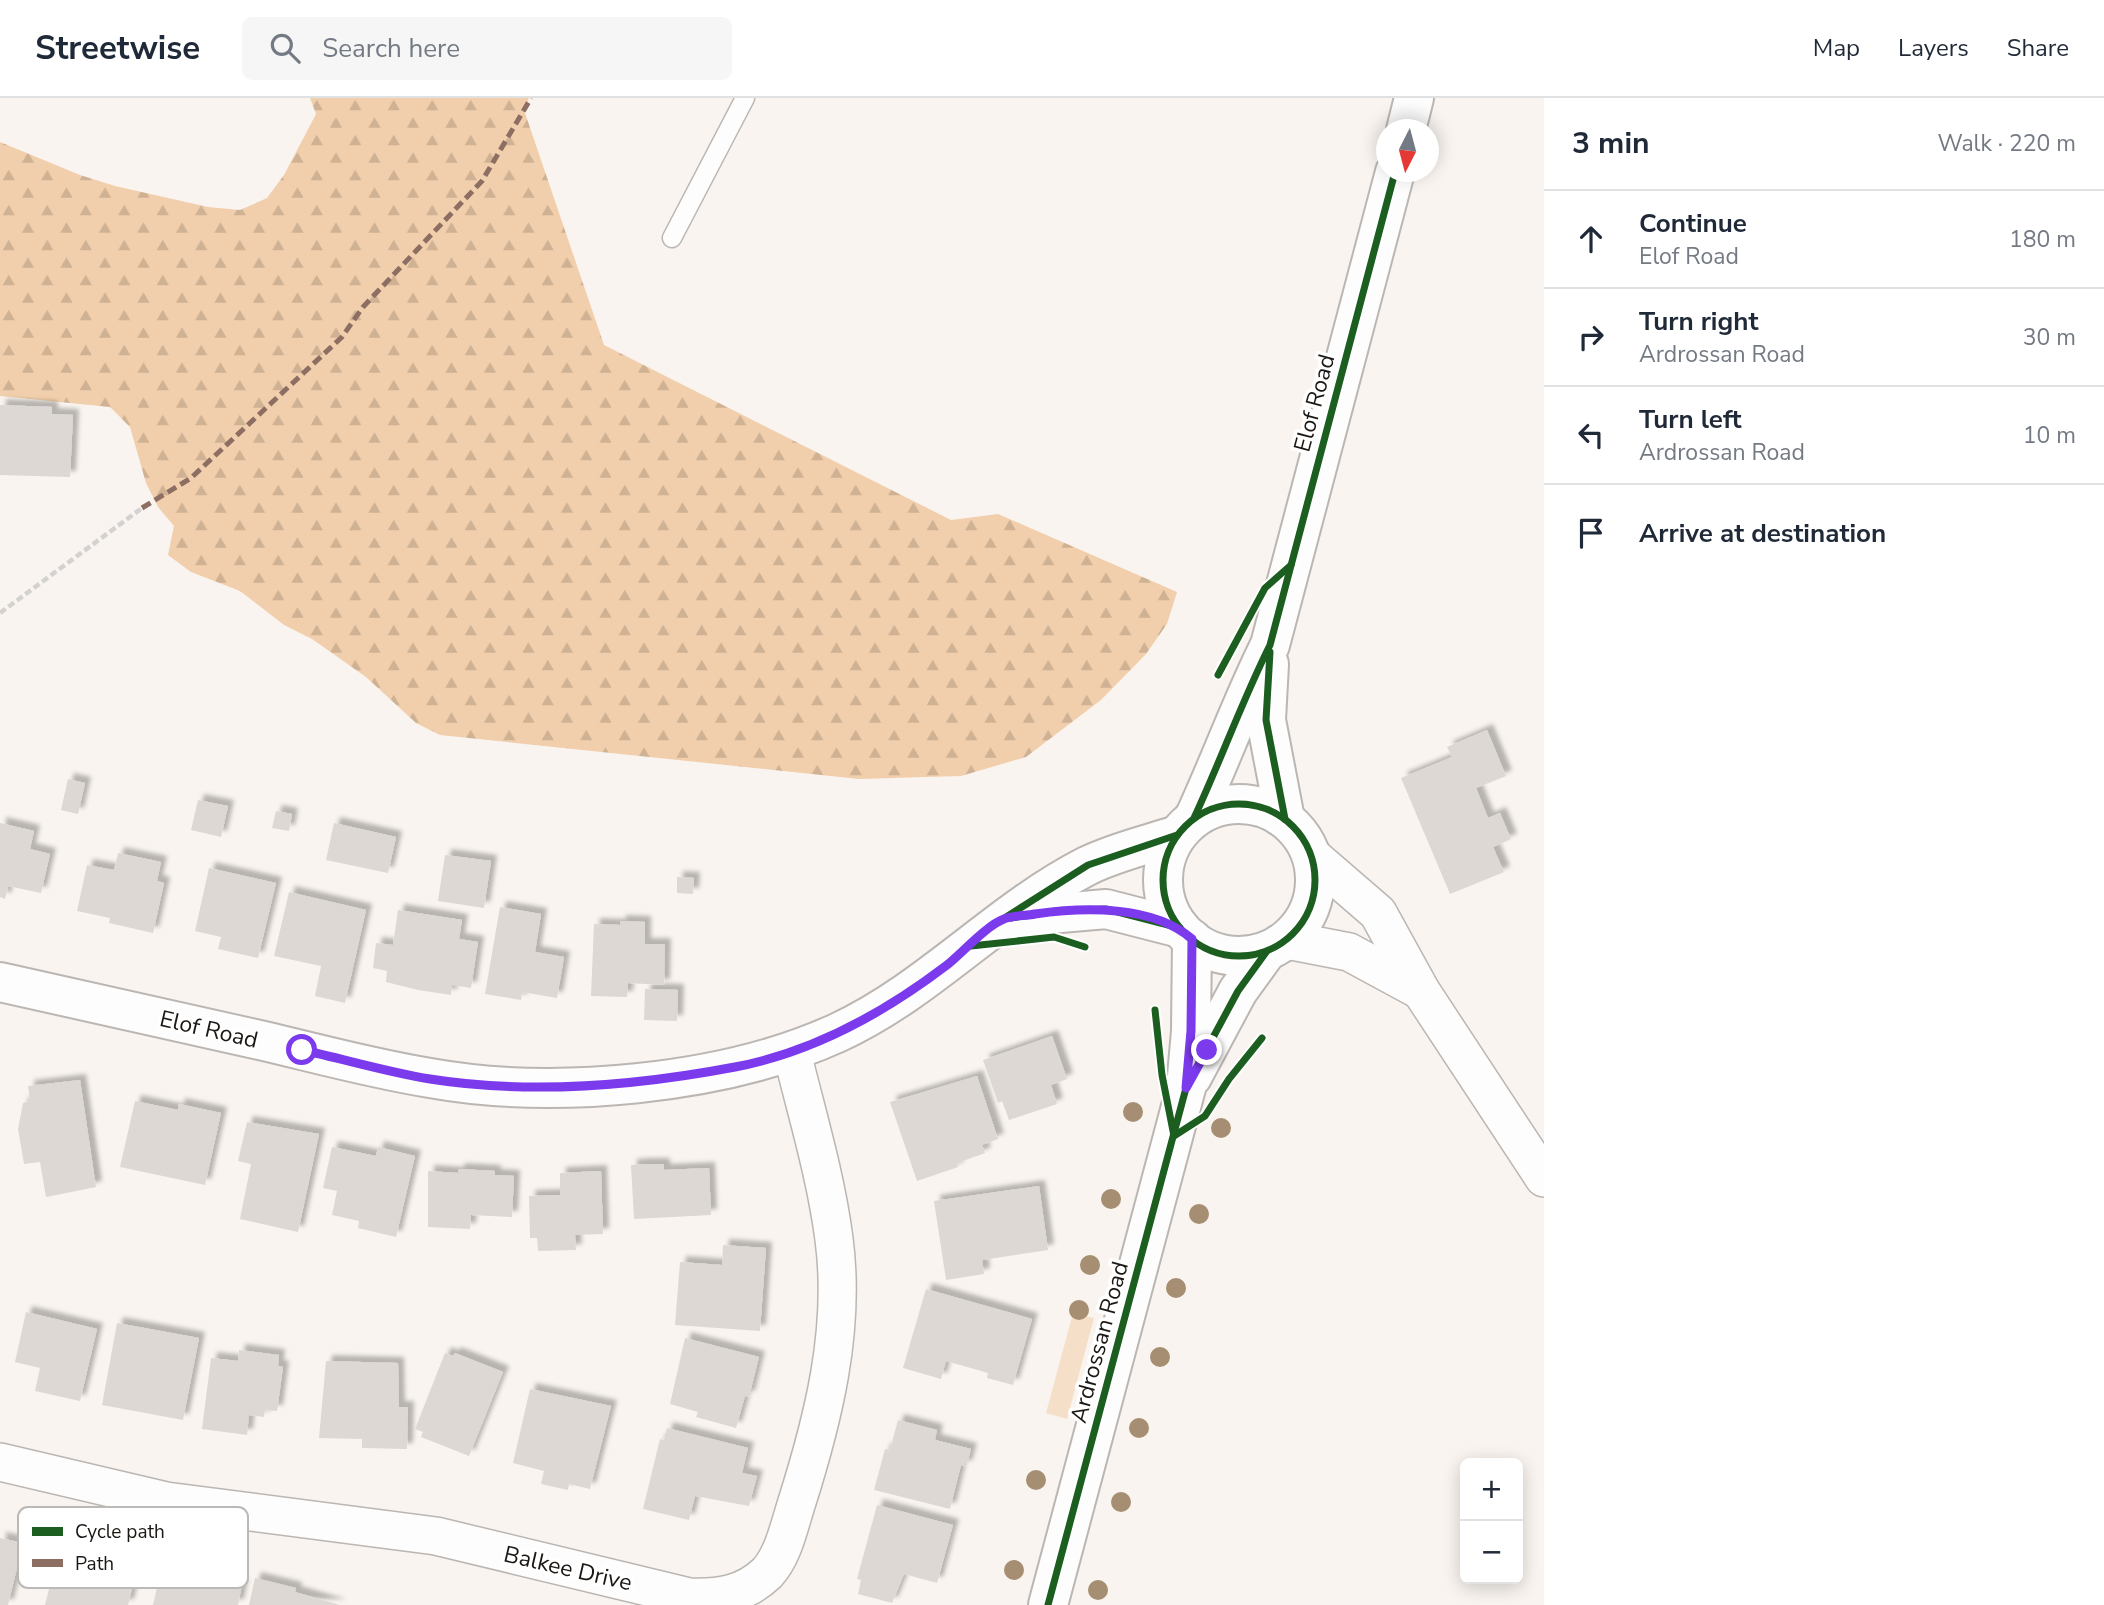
<!DOCTYPE html>
<html lang="en">
<head>
<meta charset="utf-8">
<style>
  body { margin:0; font-family:"Nunito Sans",sans-serif; background:#f6f6f7; color:#1f2937 }
  .controls { position:absolute; right:21px; bottom:21px; display:grid; overflow:hidden; border-radius:10px; box-shadow:0 4px 18px #0003 }
  .controls button { width:63px; height:63px; display:grid; place-items:center; padding:0; border:0; border-bottom:2px solid #e0e1e3; background:#fff; color:#1f2937; font:35px sans-serif }
  .compass { position:absolute; left:1376px; top:21px; width:63px; height:63px; border-radius:50%; background:#fff; box-shadow:0 4px 18px #0003; rotate:186deg }
  .stop { position:absolute; width:21px; height:21px; margin:-16px; border:5px solid #7c3aed; border-radius:50%; background:#fff }
  .stop.end { background:#7c3aed; border-color:#fff; box-shadow:0 2px 7px #0008 }
  .list { margin:0; padding:0; list-style:none }
  h2 { display:flex; justify-content:space-between; align-items:center; height:91px; margin:0; padding:0 28px; font-size:30px }
  h2 small { font-size:23px; font-weight:400; color:#747a83 }
  .list li { display:grid; grid-template-columns:46px 1fr auto; gap:21px; align-items:center; box-sizing:border-box; height:98px; padding:0 28px; border-top:2px solid #e0e1e3 }
  .list b { display:block; font-size:26px; white-space:nowrap }
  .list p { margin:0; font-size:23px; white-space:nowrap; color:#747a83 }
  .list em { font-size:23px; font-style:normal; color:#747a83 }
  .icon { flex:none; width:38px; height:38px; fill:none; stroke:currentColor; stroke-width:2; stroke-linecap:round; stroke-linejoin:round }
  .map { position:relative; flex:none; width:1544px; height:1507px; overflow:hidden }
  header { display:flex; align-items:center; gap:42px; box-sizing:border-box; height:98px; padding:0 35px; background:#fff; border-bottom:2px solid #e0e1e3 }
  header strong { font-size:33px }
  nav { display:flex; gap:38px; margin-inline-start:auto; font-size:24px }
  .search { width:490px; height:63px; background:#f6f6f7; display:flex; align-items:center; gap:18px; box-sizing:border-box; padding:0 24px; border-radius:10px; color:#747a83; font-size:26px }
  main { display:flex }
  aside { flex:1; background:#fff }
  .map>svg:first-child { display:block }
</style>
</head>
<body>
<header>
<strong>Streetwise</strong>
<div class="search"><svg class="icon" aria-label="search" viewBox="0 0 24 24"><circle cx="10" cy="10" r="6"/><path d="M15 15l6 6"/></svg>Search here</div>
<nav><a>Map</a><a>Layers</a><a>Share</a></nav>
</header>
<main>
<div class="map">
<svg width="1544" height="1507" viewBox="0 0 1544 1507">
  <defs>
    <pattern id="forest-firs" width="22" height="20" patternUnits="userSpaceOnUse" patternTransform="scale(1.75)"><rect width="22" height="20" fill="#f2cfac"/><path d="M5 1l3.5 6h-7zM16 11l3.5 6h-7z" fill="#cfb193"/></pattern>
    <filter id="shadow"><feDropShadow dx="6" dy="-6" stdDeviation="2" flood-color="#0004"/></filter>
  </defs>
  <rect width="100%" height="100%" fill="#f9f4ef"/>
  <polygon fill="#f6dfc8" points="1073,1215 1094,1220 1067,1321 1046,1315"/>
  <polygon fill="url(#forest-firs)" points="310,0 529,0 524,12 604,247 951,422 998,416 1177,494 1167,526 1146,556 1101,602 1026,659 961,678 859,681 440,637 416,625 366,579 312,541 284,527 240,493 191,474 168,457 174,428 158,409 146,385 130,329 110,309 0,298 0,44 80,77 115,88 208,109 240,112 267,100 284,77 316,16"/>
  <g fill="#ddd8d4" filter="url(#shadow)">
    <polygon points="0,307 52,309 52,316 73,317 70,379 0,377"/>
    <polygon points="1487,632 1506,678 1476,690 1488,720 1500,715 1511,741 1493,749 1504,774 1450,796 1401,680 1452,659 1447,649"/>
    <polygon points="68,681 85,685 78,716 61,712"/>
    <polygon points="198,702 228,708 221,739 191,732"/>
    <polygon points="276,713 292,716 289,733 272,730"/>
    <polygon points="0,725 34,733 30,751 50,756 41,795 8,788 5,801 0,799"/>
    <polygon points="334,725 396,739 388,775 326,762"/>
    <polygon points="118,755 161,764 157,783 164,785 153,835 109,825 110,820 77,813 87,767 114,772"/>
    <polygon points="445,757 491,763 484,810 438,803"/>
    <polygon points="209,770 276,785 258,860 218,851 221,839 195,833"/>
    <polygon points="677,779 694,780 693,796 677,795"/>
    <polygon points="289,794 366,812 345,905 315,898 321,868 274,858"/>
    <polygon points="500,809 541,816 535,854 564,859 557,900 522,894 521,902 485,896"/>
    <polygon points="398,812 462,822 459,841 478,844 471,890 452,887 451,897 418,892 386,884 387,873 373,870 376,845 393,847"/>
    <polygon points="620,823 645,824 645,846 665,846 664,887 628,885 627,899 591,898 594,826 620,827"/>
    <polygon points="645,891 678,892 677,923 644,922"/>
    <polygon points="1052,938 1067,981 1051,987 1057,1006 1009,1022 1002,1003 998,1005 983,962"/>
    <polygon points="977,978 998,1041 982,1047 985,1055 957,1065 958,1069 917,1083 890,1004"/>
    <polygon points="80,982 96,1089 46,1099 40,1064 24,1066 18,1031 23,1005 30,1003 28,988"/>
    <polygon points="135,1003 178,1012 179,1006 221,1015 205,1087 120,1069"/>
    <polygon points="247,1024 319,1036 298,1134 240,1121 251,1066 238,1063"/>
    <polygon points="332,1049 376,1058 378,1049 415,1058 396,1139 358,1130 359,1123 332,1117 337,1093 323,1090"/>
    <polygon points="644,1066 664,1066 664,1072 709,1070 711,1117 634,1121 631,1067"/>
    <polygon points="459,1071 495,1073 495,1077 514,1078 512,1119 471,1117 470,1131 428,1129 428,1073 458,1075"/>
    <polygon points="601,1073 603,1136 575,1137 576,1152 538,1153 537,1140 530,1140 529,1098 560,1097 560,1075"/>
    <polygon points="1039,1088 1048,1152 982,1162 984,1176 946,1182 934,1103"/>
    <polygon points="723,1147 766,1150 760,1233 675,1227 680,1164 722,1167"/>
    <polygon points="926,1191 1032,1221 1013,1287 987,1280 988,1275 946,1263 941,1281 903,1270"/>
    <polygon points="26,1214 97,1231 80,1303 35,1293 40,1270 15,1264"/>
    <polygon points="117,1225 199,1240 183,1322 102,1307"/>
    <polygon points="685,1240 759,1259 749,1299 745,1298 736,1330 696,1319 698,1314 670,1306"/>
    <polygon points="239,1252 279,1257 278,1268 283,1269 277,1313 265,1312 264,1319 249,1317 247,1337 202,1331 211,1260 238,1263"/>
    <polygon points="445,1255 453,1258 455,1255 503,1274 469,1358 421,1339 423,1334 415,1331"/>
    <polygon points="326,1263 398,1265 399,1309 408,1309 407,1351 362,1350 362,1341 319,1340"/>
    <polygon points="530,1291 611,1308 590,1391 569,1386 568,1392 541,1386 544,1373 513,1365"/>
    <polygon points="898,1322 937,1332 935,1342 971,1351 966,1369 961,1367 950,1411 874,1392 885,1351 890,1352"/>
    <polygon points="667,1330 748,1350 742,1375 757,1378 749,1408 695,1398 689,1422 643,1411 660,1341 664,1342"/>
    <polygon points="877,1407 953,1427 937,1485 904,1476 892,1505 858,1496 861,1482 857,1481"/>
    <polygon points="0,1440 23,1445 8,1507 0,1507"/>
    <polygon points="60,1447 138,1466 128,1507 45,1507"/>
    <polygon points="162,1468 242,1487 238,1507 153,1507"/>
    <polygon points="255,1480 296,1490 295,1494 340,1507 249,1507"/>
  </g>
  <g fill="none" stroke-linecap="round" stroke-linejoin="round">
    <g stroke="#bbb6b2" stroke-width="21">
      <polyline id="service" points="672,140 745,0"/>
    </g>
    <g stroke="#bbb6b2" stroke-width="40">
      <g id="minor">
        <polyline points="1312,758 1378,815 1421,893 1544,1080"/>
        <polyline points="1287,842 1349,854 1421,893"/>
        <path d="M0,1364L166,1403L436,1438L689,1499C719,1500 744,1497 767,1475C783,1458 789,1429 796,1407C823,1322 846,1232 834,1141C826,1079 807,1016 792,955"/>
      </g>
    </g>
    <g stroke="#bbb6b2" stroke-width="42">
      <g id="tertiary">
        <polyline points="1015,819 1106,811 1180,830"/>
        <path d="M0,884C88,904 176,924 264,943C319,956 374,971 430,980C553,1002 723,987 837,935C930,892 997,814 1087,768C1115,754 1147,747 1177,737"/>
      </g>
    </g>
    <g stroke="#bbb6b2" stroke-width="42">
      <g id="secondary">
        <polyline points="1406,32 1414,0"/>
        <polyline points="1269,566 1266,622 1285,721"/>
        <circle cx="1239" cy="782" r="76"/>
        <path d="M1194,720C1221,662 1242,603 1270,547L1395,74"/>
        <polyline points="1192,979 1238,893 1267,853"/>
        <polyline points="1048,1507 1186,990 1191,933 1192,841"/>
      </g>
    </g>
    <polyline stroke="#d4d2d1" stroke-width="4.5" stroke-dasharray="7 3.5" stroke-linecap="butt" points="0,515 142,410"/>
    <use href="#service" stroke="#fefdfd" stroke-width="18"/>
    <use href="#minor" stroke="#fefdfd" stroke-width="37"/>
    <use href="#tertiary" stroke="#fefdfd" stroke-width="38"/>
    <use href="#secondary" stroke="#fefdfd" stroke-width="38"/>
    <polyline stroke="#8d6e63" stroke-width="5" stroke-dasharray="10 5" stroke-linecap="butt" points="142,410 191,380 342,239 363,209 482,83 531,0"/>
    <g stroke="#fff" stroke-width="11">
      <g id="cycleway">
        <polyline points="1270,554 1266,622 1285,721"/>
        <polyline points="1218,577 1265,490 1291,467"/>
        <circle cx="1239" cy="782" r="76"/>
        <path d="M1194,720C1221,662 1242,603 1270,547L1395,74"/>
        <polyline points="1011,820 1055,813 1106,811 1180,830"/>
        <polyline points="1003,821 1088,767 1177,737"/>
        <polyline points="971,848 1054,839 1085,849"/>
        <polyline points="1155,912 1162,977 1174,1038 1205,1018 1229,981 1262,940"/>
        <polyline points="1189,984 1238,893 1267,853"/>
        <polyline points="1048,1507 1186,990 1191,933 1192,841"/>
      </g>
    </g>
    <use href="#cycleway" stroke="#1b5e20" stroke-width="7"/>
  </g>
  <g fill="#a58e71">
    <circle cx="1133" cy="1014" r="10"/>
    <circle cx="1221" cy="1030" r="10"/>
    <circle cx="1111" cy="1101" r="10"/>
    <circle cx="1199" cy="1116" r="10"/>
    <circle cx="1090" cy="1167" r="10"/>
    <circle cx="1176" cy="1190" r="10"/>
    <circle cx="1079" cy="1212" r="10"/>
    <circle cx="1160" cy="1259" r="10"/>
    <circle cx="1139" cy="1330" r="10"/>
    <circle cx="1036" cy="1382" r="10"/>
    <circle cx="1121" cy="1404" r="10"/>
    <circle cx="1014" cy="1472" r="10"/>
    <circle cx="1098" cy="1492" r="10"/>
  </g>
  <g fill="none" stroke-linecap="round" stroke-linejoin="round">
    <path stroke="#7c3aed" stroke-width="9" d="M302,952C344,961 387,974 430,981C531,997 635,988 735,969C814,954 884,915 947,867C962,855 987,827 1004,821C1013,817 1026,818 1035,816C1084,809 1153,807 1192,841L1191,933L1186,990L1207,952"/>
  </g>
  <g text-anchor="middle" stroke-width="7" stroke-linejoin="round" paint-order="stroke">
    <g font-size="23" fill="#1b1713" stroke="#fff">
      <text transform="translate(1314 305) rotate(-75)" y="8">Elof Road</text>
      <text transform="translate(209 931) rotate(13)" y="8">Elof Road</text>
      <text transform="translate(1099 1244) rotate(-75)" y="8">Ardrossan Road</text>
      <text transform="translate(568 1470) rotate(13)" y="8">Balkee Drive</text>
    </g>
  </g>
  <rect x="18" y="1409" width="230" height="81" rx="10" fill="#fff" stroke="#bbb9b8" stroke-width="2"/>
  <rect x="32" y="1429" width="31" height="9" fill="#1b5e20"/>
  <rect x="32" y="1461" width="31" height="8" fill="#8d6e63"/>
  <g font-size="19" fill="#1b1713">
    <text x="75" y="1440">Cycle path</text>
    <text x="75" y="1472">Path</text>
  </g>
</svg>
<div class="controls">
<button>+</button>
<button>−</button>
</div>
<svg class="compass" viewBox="-18 -18 36 36"><path d="M0-13l5 13h-10z" fill="#e53935"/><path d="M0 13l5-13h-10z" fill="#747a83"/></svg>
<div class="stop" style="left:302px;top:952px"></div>
<div class="stop end" style="left:1207px;top:952px"></div>
</div>
<aside>
<h2>3 min<small>Walk · 220 m</small></h2>
<ul class="list">
<li><svg class="icon" aria-label="ahead" viewBox="0 0 24 24"><path d="M12 20V5M6 11l6-6 6 6"/></svg><div><b>Continue</b><p>Elof Road</p></div><em>180 m</em></li>
<li><svg class="icon" aria-label="right" viewBox="0 0 24 24"><path d="M7 20v-9h11M14 6l5 5-5 5"/></svg><div><b>Turn right</b><p>Ardrossan Road</p></div><em>30 m</em></li>
<li><svg class="icon" aria-label="left" viewBox="0 0 24 24"><path d="M17 20v-9H6M10 6l-5 5 5 5"/></svg><div><b>Turn left</b><p>Ardrossan Road</p></div><em>10 m</em></li>
<li><svg class="icon" aria-label="arrive" viewBox="0 0 24 24"><path d="M6 21V4h12l-3 4 3 4H6"/></svg><div><b>Arrive at destination</b></div></li>
</ul>
</aside>
</main>
</body>
</html>
